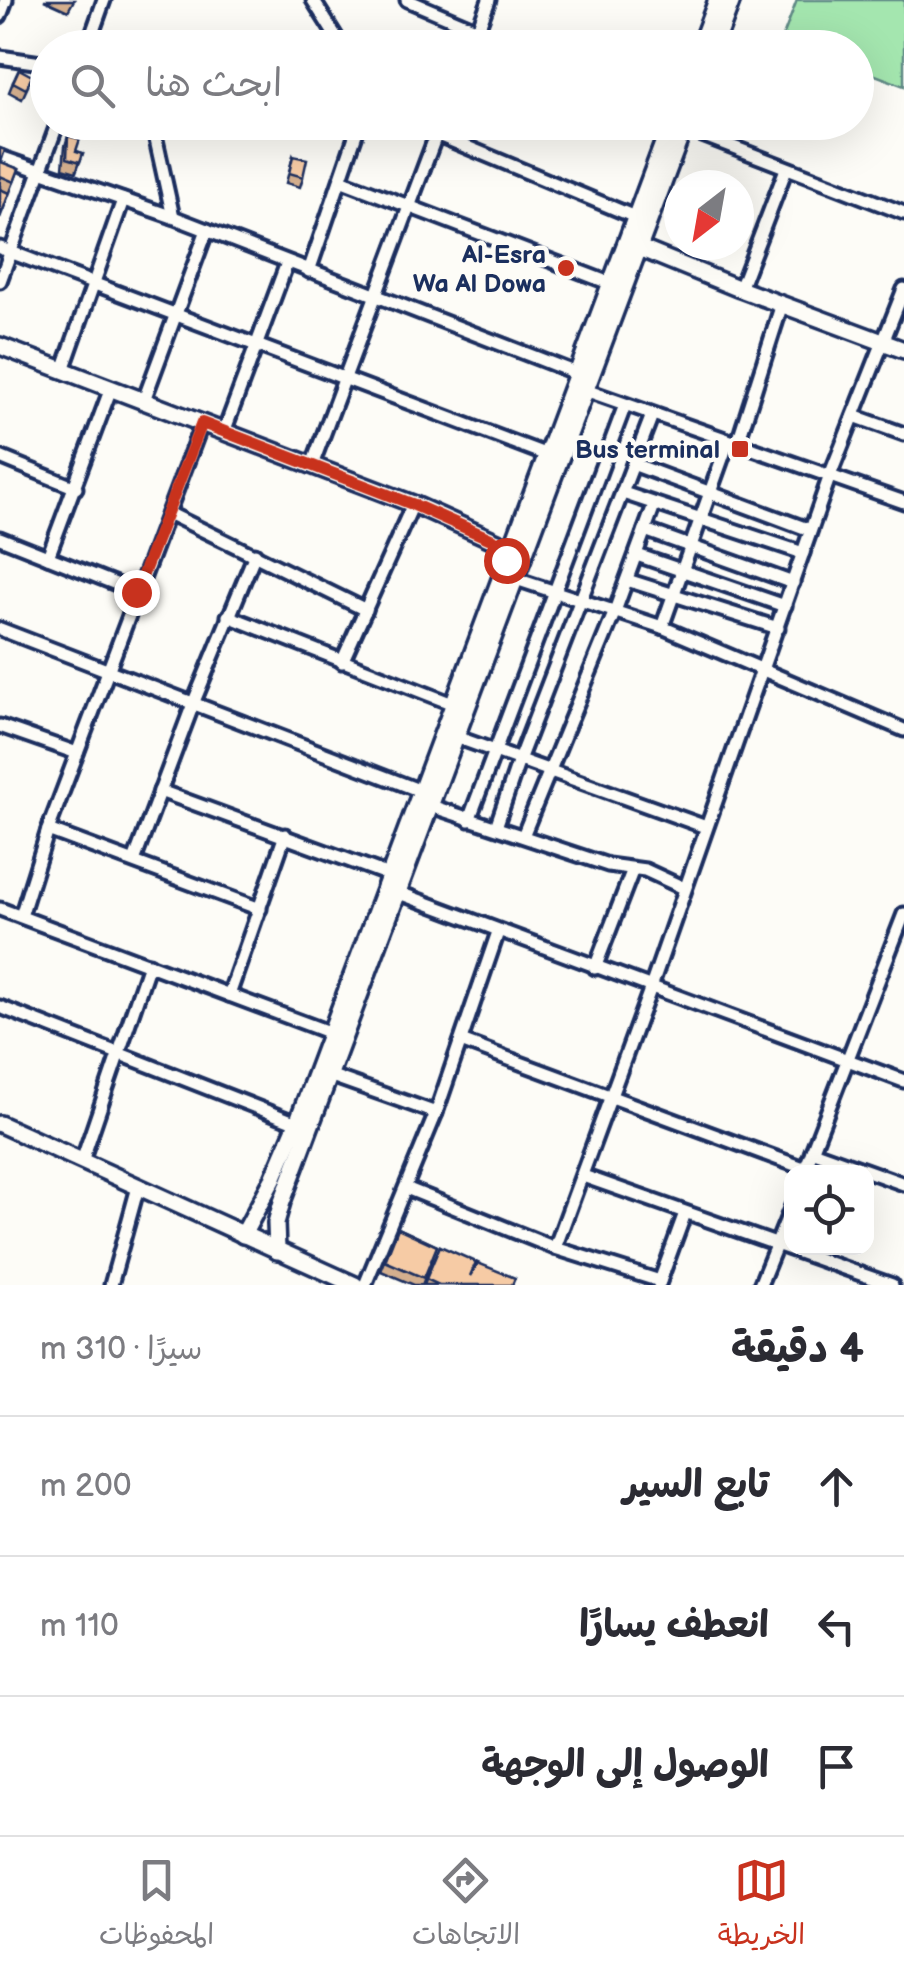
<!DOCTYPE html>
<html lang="ar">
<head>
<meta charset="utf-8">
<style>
  body { margin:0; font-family:"Balsamiq Sans","Playpen Sans Arabic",sans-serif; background:#f7f7f7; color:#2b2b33; direction:rtl }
  .controls { position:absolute; right:30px; bottom:30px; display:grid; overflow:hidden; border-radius:20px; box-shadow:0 10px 40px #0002 }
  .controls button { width:90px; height:90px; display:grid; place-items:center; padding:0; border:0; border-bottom:2px solid #e1e1e2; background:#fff; color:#2b2b33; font:50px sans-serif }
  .compass { position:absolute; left:664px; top:170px; width:90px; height:90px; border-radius:50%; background:#fff; box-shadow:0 10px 40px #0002; rotate:211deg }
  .stop { position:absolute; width:30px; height:30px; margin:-22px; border:8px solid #c8321e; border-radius:50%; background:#fff }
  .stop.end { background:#c8321e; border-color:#fff; box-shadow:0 2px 10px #0008 }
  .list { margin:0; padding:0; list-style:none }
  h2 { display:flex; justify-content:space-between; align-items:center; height:130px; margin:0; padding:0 40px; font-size:42px }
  h2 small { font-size:32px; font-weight:400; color:#7c7c81 }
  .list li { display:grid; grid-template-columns:65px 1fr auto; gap:30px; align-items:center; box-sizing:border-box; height:140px; padding:0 40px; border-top:2px solid #e1e1e2 }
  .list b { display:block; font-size:38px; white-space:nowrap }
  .list em { font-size:32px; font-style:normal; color:#7c7c81 }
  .icon { flex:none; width:55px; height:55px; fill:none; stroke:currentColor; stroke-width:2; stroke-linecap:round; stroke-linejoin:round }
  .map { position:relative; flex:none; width:904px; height:1285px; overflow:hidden; direction:ltr }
  .search { position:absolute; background:#fff; box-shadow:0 10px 40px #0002; left:30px; right:30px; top:30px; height:110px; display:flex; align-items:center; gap:25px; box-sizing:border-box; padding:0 35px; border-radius:55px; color:#7c7c81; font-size:38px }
  .sheet { height:550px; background:#fff }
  nav { display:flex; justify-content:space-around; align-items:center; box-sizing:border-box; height:140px; border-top:2px solid #e1e1e2; background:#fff; font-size:28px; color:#7c7c81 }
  nav a { display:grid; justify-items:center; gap:5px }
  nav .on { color:#c8321e }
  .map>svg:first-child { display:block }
</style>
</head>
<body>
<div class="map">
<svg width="904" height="1285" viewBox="0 0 904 1285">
  <rect width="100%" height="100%" fill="#fdfcf7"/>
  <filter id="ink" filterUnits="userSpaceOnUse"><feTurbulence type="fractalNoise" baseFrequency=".01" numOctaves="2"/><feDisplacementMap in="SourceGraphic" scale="20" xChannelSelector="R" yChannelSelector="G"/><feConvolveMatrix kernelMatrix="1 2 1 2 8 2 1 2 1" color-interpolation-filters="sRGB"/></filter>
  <g filter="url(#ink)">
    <polygon fill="#a4e6af" stroke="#608a86" stroke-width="2.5" points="797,0 904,0 904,86 857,68 856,48 804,47 782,39"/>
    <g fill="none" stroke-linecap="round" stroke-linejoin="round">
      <g stroke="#1b2f5e" stroke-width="19">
        <g id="street">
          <polyline points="313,0 343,48"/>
          <polyline points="407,0 478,30"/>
          <polyline points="0,16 6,0"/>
          <polyline points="87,48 104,0"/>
          <polyline points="471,48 489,0"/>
          <polyline points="0,57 48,64"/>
          <polyline points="149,122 155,135 173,217"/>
          <polyline points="407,122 635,217"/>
          <polyline points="684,128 904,213"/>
          <polyline points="0,157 173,217 581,375"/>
          <polyline points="343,181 612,284"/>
          <polyline points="0,248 547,455"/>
          <polyline points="309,271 360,122"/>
          <polyline points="0,281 58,122"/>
          <polyline points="740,289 786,169"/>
          <polyline points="63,370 123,200"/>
          <polyline points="588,391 904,502"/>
          <polyline points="144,400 207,230"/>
          <polyline points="854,416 904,434"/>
          <polyline points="224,432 287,263"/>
          <polyline points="737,445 782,304"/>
          <polyline points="0,457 76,488"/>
          <polyline points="633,464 810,530"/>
          <polyline points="312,465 441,122"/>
          <polyline points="623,493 803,553"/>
          <polyline points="168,513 366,610"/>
          <polyline points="645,530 793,583"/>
          <polyline points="0,538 136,592"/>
          <polyline points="637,555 785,606"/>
          <polyline points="48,557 111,388"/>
          <polyline points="516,579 662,627 904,730"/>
          <polyline points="627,580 778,628"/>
          <polyline points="228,616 453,704"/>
          <polyline points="662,627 728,442"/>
          <polyline points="0,629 421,791"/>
          <polyline points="342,662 413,504"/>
          <polyline points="0,726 77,753"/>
          <polyline points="456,737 706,827"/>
          <polyline points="160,791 389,875"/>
          <polyline points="431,806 608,865 645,870 684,888"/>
          <polyline points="469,820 625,405"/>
          <polyline points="496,827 519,760 652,415"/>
          <polyline points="48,830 260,909"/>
          <polyline points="523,836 615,611 654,505"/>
          <polyline points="134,861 193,704 255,554"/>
          <polyline points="394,891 904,1081"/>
          <polyline points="0,909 331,1033"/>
          <polyline points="21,916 48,830 202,423"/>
          <polyline points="595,968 633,869"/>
          <polyline points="229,995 285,835"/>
          <polyline points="0,1007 297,1123"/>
          <polyline points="461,1041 806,1169"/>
          <polyline points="329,1075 436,1113"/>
          <polyline points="812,1151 904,1184"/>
          <polyline points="82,1161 149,964"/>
          <polyline points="804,1172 904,914"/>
          <polyline points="583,1176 892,1285"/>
          <polyline points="406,1188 555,1248 660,1281"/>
          <polyline points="555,1248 651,987 829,478 904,289"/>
          <polyline points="659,1284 685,1213"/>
          <polyline points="111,1285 138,1187"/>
          <polyline points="365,1285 436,1113 498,932"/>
          <polyline points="760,1285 792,1206"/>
        </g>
      </g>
      <g stroke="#1b2f5e" stroke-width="22">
        <g id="secondary">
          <polyline points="699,48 717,0"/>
          <polyline points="714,48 732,0"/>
          <polyline points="632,245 740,289 904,350"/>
          <polyline points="0,346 413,504 511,548"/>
          <polyline points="0,1124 355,1285"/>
          <polyline points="243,1235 273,1179 297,1123 671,122"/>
          <polyline points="277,1251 276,1223 282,1202 686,122"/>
        </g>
      </g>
      <use href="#street" stroke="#fdfcf7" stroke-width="11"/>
      <use href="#secondary" stroke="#fdfcf7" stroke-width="15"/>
    </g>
    <g fill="#d4af8e" stroke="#1b2f5e" stroke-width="2.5">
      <polygon points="44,0 74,0 68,11"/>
      <polygon points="13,82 28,86 22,99 9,92"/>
      <polygon points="68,136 76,151 83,153 76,172 63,168 65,146"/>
      <polygon points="0,148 1,162 19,169 0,218"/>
      <polygon points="293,156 303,177 300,187 286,183"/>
      <polygon points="398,1228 437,1246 422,1285 414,1285 381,1271"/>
      <polygon points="440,1246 472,1272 513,1285 424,1285"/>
    </g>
    <g fill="#f6cba5" stroke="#1b2f5e" stroke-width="2.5">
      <polygon points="19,69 32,76 26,89 13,82"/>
      <polygon points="68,136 80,139 76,151 83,153 80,162 67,158"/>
      <polygon points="0,148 5,150 1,162 19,169 14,182 0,176"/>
      <polygon points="293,156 307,159 303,177 289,173"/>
      <polygon points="0,189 9,193 3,210 0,210"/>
      <polygon points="398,1228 437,1246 424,1278 385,1261"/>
      <polygon points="440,1246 476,1262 470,1276 478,1263 515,1278 512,1285 439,1285 426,1279"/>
    </g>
  </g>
  <g fill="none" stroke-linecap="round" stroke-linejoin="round" filter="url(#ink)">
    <polyline stroke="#c8321e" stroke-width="12" points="136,592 202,423 412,504 511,548 506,560"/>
  </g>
  <g fill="#c8321e" stroke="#fdfcf7" stroke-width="4">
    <circle cx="566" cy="268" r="10"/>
    <rect x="730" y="439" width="20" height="20" rx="5"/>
  </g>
  <g text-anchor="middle" stroke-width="9" stroke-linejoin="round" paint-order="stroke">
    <g font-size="25" font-weight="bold" fill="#1b2f5e" stroke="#fdfcf7" text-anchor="end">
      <text x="546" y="263">Al-Esra<tspan x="546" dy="29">Wa Al Dowa</tspan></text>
      <text x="720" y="458">Bus terminal</text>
    </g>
  </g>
</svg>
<div class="controls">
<button><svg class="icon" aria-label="locate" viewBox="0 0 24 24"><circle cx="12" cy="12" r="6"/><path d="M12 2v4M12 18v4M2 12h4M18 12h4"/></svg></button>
</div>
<svg class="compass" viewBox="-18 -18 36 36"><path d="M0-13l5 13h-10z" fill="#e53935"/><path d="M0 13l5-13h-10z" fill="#7c7c81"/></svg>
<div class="stop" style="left:506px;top:560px"></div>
<div class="stop end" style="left:136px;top:592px"></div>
<div class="search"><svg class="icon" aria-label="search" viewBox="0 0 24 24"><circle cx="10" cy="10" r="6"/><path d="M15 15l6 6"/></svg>ابحث هنا</div>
</div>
<section class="sheet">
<h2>4 دقيقة<small>سيرًا · 310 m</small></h2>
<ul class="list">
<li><svg class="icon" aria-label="ahead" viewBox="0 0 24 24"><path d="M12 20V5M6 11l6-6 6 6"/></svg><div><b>تابع السير</b></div><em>200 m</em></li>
<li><svg class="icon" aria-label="left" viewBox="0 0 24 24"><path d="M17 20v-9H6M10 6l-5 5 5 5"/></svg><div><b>انعطف يسارًا</b></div><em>110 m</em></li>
<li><svg class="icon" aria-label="arrive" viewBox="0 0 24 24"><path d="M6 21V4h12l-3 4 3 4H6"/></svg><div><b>الوصول إلى الوجهة</b></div></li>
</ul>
</section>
<nav>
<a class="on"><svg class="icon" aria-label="map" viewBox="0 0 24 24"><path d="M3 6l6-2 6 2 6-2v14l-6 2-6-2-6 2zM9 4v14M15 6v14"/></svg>الخريطة</a>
<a><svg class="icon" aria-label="directions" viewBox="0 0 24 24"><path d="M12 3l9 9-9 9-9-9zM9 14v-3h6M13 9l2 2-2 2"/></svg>الاتجاهات</a>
<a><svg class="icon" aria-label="saved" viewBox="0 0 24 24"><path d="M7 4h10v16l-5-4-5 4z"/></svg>المحفوظات</a>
</nav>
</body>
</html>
